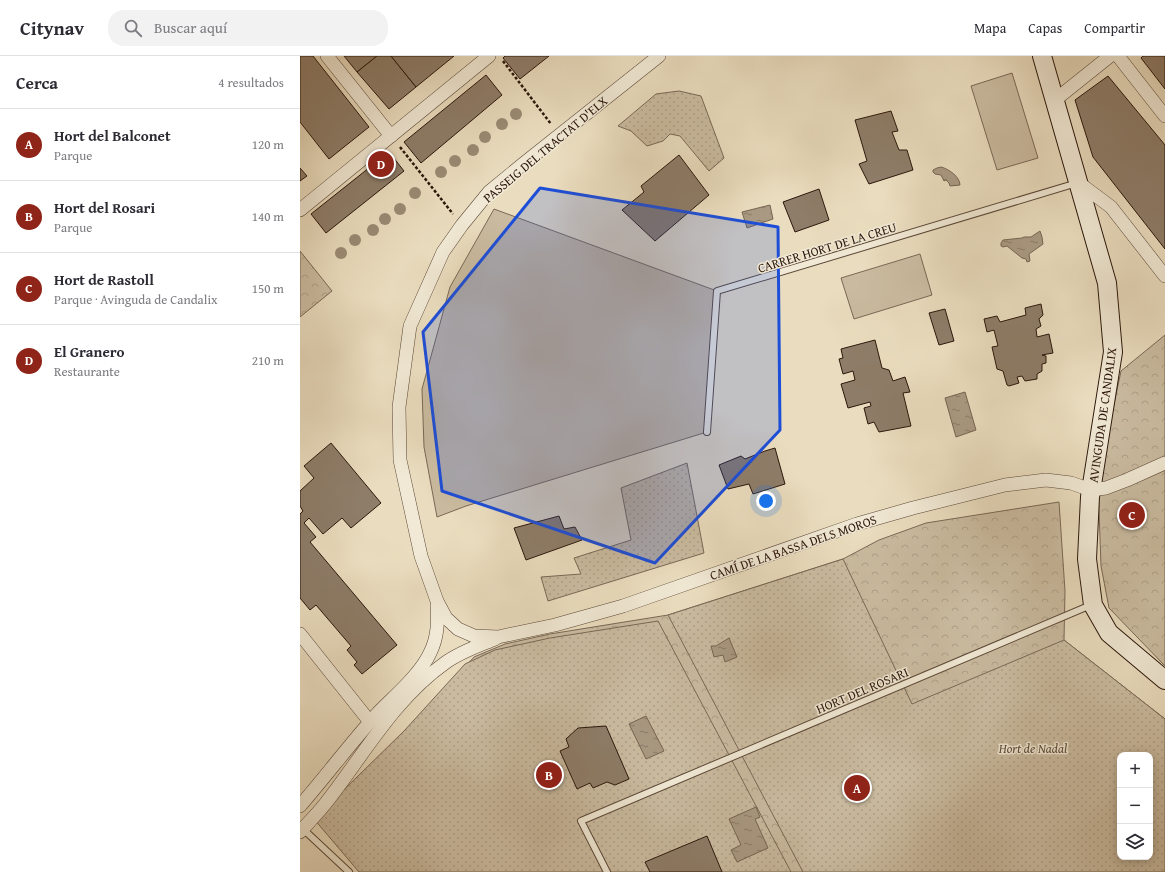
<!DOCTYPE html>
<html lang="es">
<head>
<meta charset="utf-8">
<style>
  body { margin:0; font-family:"Gentium Book Plus",serif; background:#f2f2f3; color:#2b2b33 }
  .controls { position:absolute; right:12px; bottom:12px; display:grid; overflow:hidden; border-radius:8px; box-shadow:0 2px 10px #0003 }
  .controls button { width:36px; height:36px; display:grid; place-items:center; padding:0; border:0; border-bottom:1px solid #e1e1e2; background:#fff; color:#2b2b33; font:20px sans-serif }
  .you { position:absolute; left:466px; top:445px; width:14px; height:14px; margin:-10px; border:3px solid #fff; border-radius:50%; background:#1a73e8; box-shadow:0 0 0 6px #1a73e833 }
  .badge { display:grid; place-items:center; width:26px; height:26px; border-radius:50%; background:#8f2418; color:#fff; font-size:13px; font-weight:700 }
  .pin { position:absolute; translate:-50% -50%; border:2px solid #fff; box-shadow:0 1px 4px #0006 }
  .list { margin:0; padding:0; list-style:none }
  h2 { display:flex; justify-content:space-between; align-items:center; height:52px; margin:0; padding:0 16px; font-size:17px }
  h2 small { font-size:13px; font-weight:400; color:#7c7c81 }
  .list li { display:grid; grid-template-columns:26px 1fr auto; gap:12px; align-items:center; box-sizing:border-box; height:72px; padding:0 16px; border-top:1px solid #e1e1e2 }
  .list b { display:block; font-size:15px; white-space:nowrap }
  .list p { margin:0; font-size:13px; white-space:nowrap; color:#7c7c81 }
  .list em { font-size:13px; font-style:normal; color:#7c7c81 }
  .icon { flex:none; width:22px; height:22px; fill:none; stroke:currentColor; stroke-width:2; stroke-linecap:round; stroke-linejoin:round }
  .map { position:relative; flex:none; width:865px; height:816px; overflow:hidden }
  header { display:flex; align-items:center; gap:24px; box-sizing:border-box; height:56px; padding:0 20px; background:#fff; border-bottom:1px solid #e1e1e2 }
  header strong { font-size:19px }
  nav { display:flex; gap:22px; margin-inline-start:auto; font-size:14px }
  .search { width:280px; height:36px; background:#f2f2f3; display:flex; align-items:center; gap:10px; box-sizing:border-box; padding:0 14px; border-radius:16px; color:#7c7c81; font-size:15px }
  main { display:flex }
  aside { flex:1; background:#fff }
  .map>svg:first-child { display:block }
</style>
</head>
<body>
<header>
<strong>Citynav</strong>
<div class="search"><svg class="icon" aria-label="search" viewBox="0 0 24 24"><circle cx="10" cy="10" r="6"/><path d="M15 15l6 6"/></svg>Buscar aquí</div>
<nav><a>Mapa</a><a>Capas</a><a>Compartir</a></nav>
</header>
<main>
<aside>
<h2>Cerca<small>4 resultados</small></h2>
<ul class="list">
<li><span class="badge">A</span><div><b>Hort del Balconet</b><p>Parque</p></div><em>120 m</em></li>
<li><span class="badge">B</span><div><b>Hort del Rosari</b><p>Parque</p></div><em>140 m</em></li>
<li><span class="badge">C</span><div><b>Hort de Rastoll</b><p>Parque · Avinguda de Candalix</p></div><em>150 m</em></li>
<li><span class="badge">D</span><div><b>El Granero</b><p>Restaurante</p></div><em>210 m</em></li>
</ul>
</aside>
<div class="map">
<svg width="865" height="816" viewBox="0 0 865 816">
  <defs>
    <pattern id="park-crowns" width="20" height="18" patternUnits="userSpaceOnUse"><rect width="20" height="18" fill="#cabba0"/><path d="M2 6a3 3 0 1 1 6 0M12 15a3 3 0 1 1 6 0" fill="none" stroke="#aea088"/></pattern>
    <pattern id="garden-dots" width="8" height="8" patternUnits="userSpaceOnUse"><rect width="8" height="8" fill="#cabba0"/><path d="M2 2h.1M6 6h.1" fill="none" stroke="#aea088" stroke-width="1.8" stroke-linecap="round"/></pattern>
    <pattern id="water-ripples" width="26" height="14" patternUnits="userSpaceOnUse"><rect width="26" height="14" fill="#a99982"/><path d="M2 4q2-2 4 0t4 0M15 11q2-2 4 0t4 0" fill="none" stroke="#8a7c69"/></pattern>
  </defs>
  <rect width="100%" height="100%" fill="#eaddbf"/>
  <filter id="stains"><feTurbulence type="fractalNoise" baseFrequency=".005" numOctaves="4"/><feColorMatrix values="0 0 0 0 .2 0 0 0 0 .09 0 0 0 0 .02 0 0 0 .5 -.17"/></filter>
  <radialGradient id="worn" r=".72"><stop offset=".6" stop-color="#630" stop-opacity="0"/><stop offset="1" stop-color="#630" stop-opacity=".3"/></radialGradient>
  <g fill="#cabba0" stroke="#7a6856">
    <polygon points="712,17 738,102 697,114 671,30"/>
    <polygon points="194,153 417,235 407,376 166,450 137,461 124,391 122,333 150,231"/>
    <polygon points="620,198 632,239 554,263 541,222"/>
  </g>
  <g fill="url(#park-crowns)" stroke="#7a6856" fill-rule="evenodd">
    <polygon points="0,195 32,235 0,261"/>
    <polygon points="865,279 865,610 809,552 801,510 798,425 821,315"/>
    <path d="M759,446L765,535L764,584L865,663V816H93L113,668L174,601L205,588L250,578L368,559L543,503L579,484L626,467ZM820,699H850V801H820Z"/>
  </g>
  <g fill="url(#garden-dots)" stroke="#7a6856" fill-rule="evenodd">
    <polygon points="379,35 401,40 424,102 409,115 380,80 370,78 363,85 347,90 331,75 318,70 356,38"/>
    <polygon points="387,407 404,497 248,545 241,521 281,518 274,502 331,484 321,432"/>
    <path d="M543,503L612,648L764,584L865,663V816H503L368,559ZM820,699H850V801H820Z"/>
    <polygon points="358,565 491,816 59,816 14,763 104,675 165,608 195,594 250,582"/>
  </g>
  <g fill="url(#water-ripples)" stroke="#776552">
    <path d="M641,111C649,113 660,121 660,129L650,130L649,127L646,124L644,125L641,119L635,118L633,116V114L637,112Z"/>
    <polygon points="470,149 473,163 447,172 442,156"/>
    <polygon points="740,175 742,181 743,188 729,198 730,205 727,206 726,203 722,202 707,190 703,191 701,190 701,187 703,184 722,182 724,181 731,181"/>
    <polygon points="665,336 676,374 656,381 645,342"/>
    <polygon points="429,582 437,601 425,606 423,599 414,601 411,590 416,590"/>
    <polygon points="346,660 364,695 346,703 329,668"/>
    <polygon points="456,751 460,761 455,763 468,792 437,806 431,794 441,789 429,763"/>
  </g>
  <g fill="#8e7d69" stroke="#2b160b">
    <polygon points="0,0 13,0 69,71 29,103 0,66"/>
    <polygon points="44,0 77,0 57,16"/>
    <polygon points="77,0 91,0 116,31 89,53 57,16"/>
    <polygon points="91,0 154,0 116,31"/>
    <polygon points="205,0 249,0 220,23 203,2"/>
    <polygon points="843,0 865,0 865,33 841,2"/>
    <polygon points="186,19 202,39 121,107 104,86"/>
    <polygon points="808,20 865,89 865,193 793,101 775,44"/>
    <polygon points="591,55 598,75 592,76 599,94 607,94 613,114 569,128 559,108 567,105 555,64"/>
    <polygon points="89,96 104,115 26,177 11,158"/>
    <polygon points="379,99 409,139 355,185 322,154 344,136 341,130"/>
    <polygon points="0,112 7,120 0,125"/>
    <polygon points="519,133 529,164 495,176 483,146"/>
    <polygon points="741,248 743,259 739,263 741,270 736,273 737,281 749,278 753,297 742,299 746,300 746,307 742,308 742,315 737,318 737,323 725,325 722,320 717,321 719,327 709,330 707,329 703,315 697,313 692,291 698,290 694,274 687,276 684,263 697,260 700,266 726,259 725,252"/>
    <polygon points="645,253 654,285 639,289 629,257"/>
    <polygon points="575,284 582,312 589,314 593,325 605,321 610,336 603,337 611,370 579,376 574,366 568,368 564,352 571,350 570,346 548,352 541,328 555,324 553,315 543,318 539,303 543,302 541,293"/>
    <polygon points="31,387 81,447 51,472 42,462 23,478 9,462 4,467 16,481 10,486 97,589 62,618 54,609 57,606 47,594 51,590 16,549 10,554 0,542 0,458 3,455 0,450 0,435 14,422 4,410"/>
    <polygon points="475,392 485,428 453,438 449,428 428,433 419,409 441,400 445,403 465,395"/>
    <polygon points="259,460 264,473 275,471 282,484 226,504 214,472"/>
    <polygon points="306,670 329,723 315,729 307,726 293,732 290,727 277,733 260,695 269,691 266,683 278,672"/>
    <polygon points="407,780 422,816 350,816 345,806"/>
  </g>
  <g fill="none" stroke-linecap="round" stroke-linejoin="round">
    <g stroke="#5b4838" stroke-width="8">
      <g id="lane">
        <polyline points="407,376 417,235 777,127"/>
        <polyline points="3,773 49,816"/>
        <polyline points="307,816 281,765 791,549"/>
      </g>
    </g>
    <g stroke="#5b4838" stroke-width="14">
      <g id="street">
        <polyline points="27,0 91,80"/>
        <polyline points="359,0 223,108 189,136 162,169 143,196 110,270 99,351 100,404 121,500 137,545 146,562 158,573 174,580 198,581 255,569 323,550 557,468 613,452 705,429 746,424 771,427 791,434 806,432 827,424 865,407"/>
        <polyline points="818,0 865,60"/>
        <polyline points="755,44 810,0"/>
        <polyline points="779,127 811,151 865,220"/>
        <polyline points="0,154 189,0"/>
        <polyline points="0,578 70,666"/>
        <path d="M0,750C26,720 50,688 76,659C93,641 120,619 130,597C138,581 138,566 137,549"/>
        <path d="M0,776C8,767 17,758 25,748C63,700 94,643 145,607C160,596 178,590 195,583"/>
      </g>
    </g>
    <g stroke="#2b160b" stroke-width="20">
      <polyline id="secondary" points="742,0 807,227 813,296 790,441 787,503 793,549 809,577 865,624"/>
    </g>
    <g stroke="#2b160b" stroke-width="2.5" stroke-dasharray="3 2" stroke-linecap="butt">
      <polyline points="203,5 251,68"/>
      <polyline points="100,91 153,158"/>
    </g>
    <use href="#lane" stroke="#f1e9d5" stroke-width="6"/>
    <use href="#street" stroke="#f1e9d5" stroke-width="13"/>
    <use href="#secondary" stroke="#f1e9d5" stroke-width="18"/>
  </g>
  <g fill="#9b8b75">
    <circle cx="216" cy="58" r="6"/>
    <circle cx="202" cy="68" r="6"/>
    <circle cx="185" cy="81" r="6"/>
    <circle cx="173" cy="94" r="6"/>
    <circle cx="155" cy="105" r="6"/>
    <circle cx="141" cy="116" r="6"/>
    <circle cx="115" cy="137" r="6"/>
    <circle cx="100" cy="153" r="6"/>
    <circle cx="85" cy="163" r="6"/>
    <circle cx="73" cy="174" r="6"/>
    <circle cx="55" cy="184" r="6"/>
    <circle cx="41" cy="197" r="6"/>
  </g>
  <path fill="#1d4ed8" fill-opacity="0.2" stroke="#1d4ed8" stroke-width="3" stroke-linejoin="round" d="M240,132L478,171L480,374L355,507L142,435L123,276Z"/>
  <g text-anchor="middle" stroke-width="3" stroke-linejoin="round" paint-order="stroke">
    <g font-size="13" fill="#2b160b" stroke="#f1e9d5">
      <text transform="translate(245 93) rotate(-40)" y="5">PASSEIG DEL TRACTAT D'ELX</text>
      <text transform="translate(527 191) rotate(-17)" y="5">CARRER HORT DE LA CREU</text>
      <text transform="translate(802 359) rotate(-82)" y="5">AVINGUDA DE CANDALIX</text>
      <text transform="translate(493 491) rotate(-19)" y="5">CAMÍ DE LA BASSA DELS MOROS</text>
      <text transform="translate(562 634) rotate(-23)" y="5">HORT DEL ROSARI</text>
    </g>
    <g font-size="13" font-style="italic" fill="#5b4838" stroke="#f1e9d5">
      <text x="733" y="697">Hort de Nadal</text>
    </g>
  </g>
  <rect width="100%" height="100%" filter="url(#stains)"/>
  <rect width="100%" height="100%" fill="url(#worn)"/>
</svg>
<div class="controls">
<button>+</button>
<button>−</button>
<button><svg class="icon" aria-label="layers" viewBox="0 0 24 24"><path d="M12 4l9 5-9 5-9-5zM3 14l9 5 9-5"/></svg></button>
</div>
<div class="you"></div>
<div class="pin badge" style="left:557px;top:732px">A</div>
<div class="pin badge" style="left:249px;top:719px">B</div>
<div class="pin badge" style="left:832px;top:459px">C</div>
<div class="pin badge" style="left:81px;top:108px">D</div>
</div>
</main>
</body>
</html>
